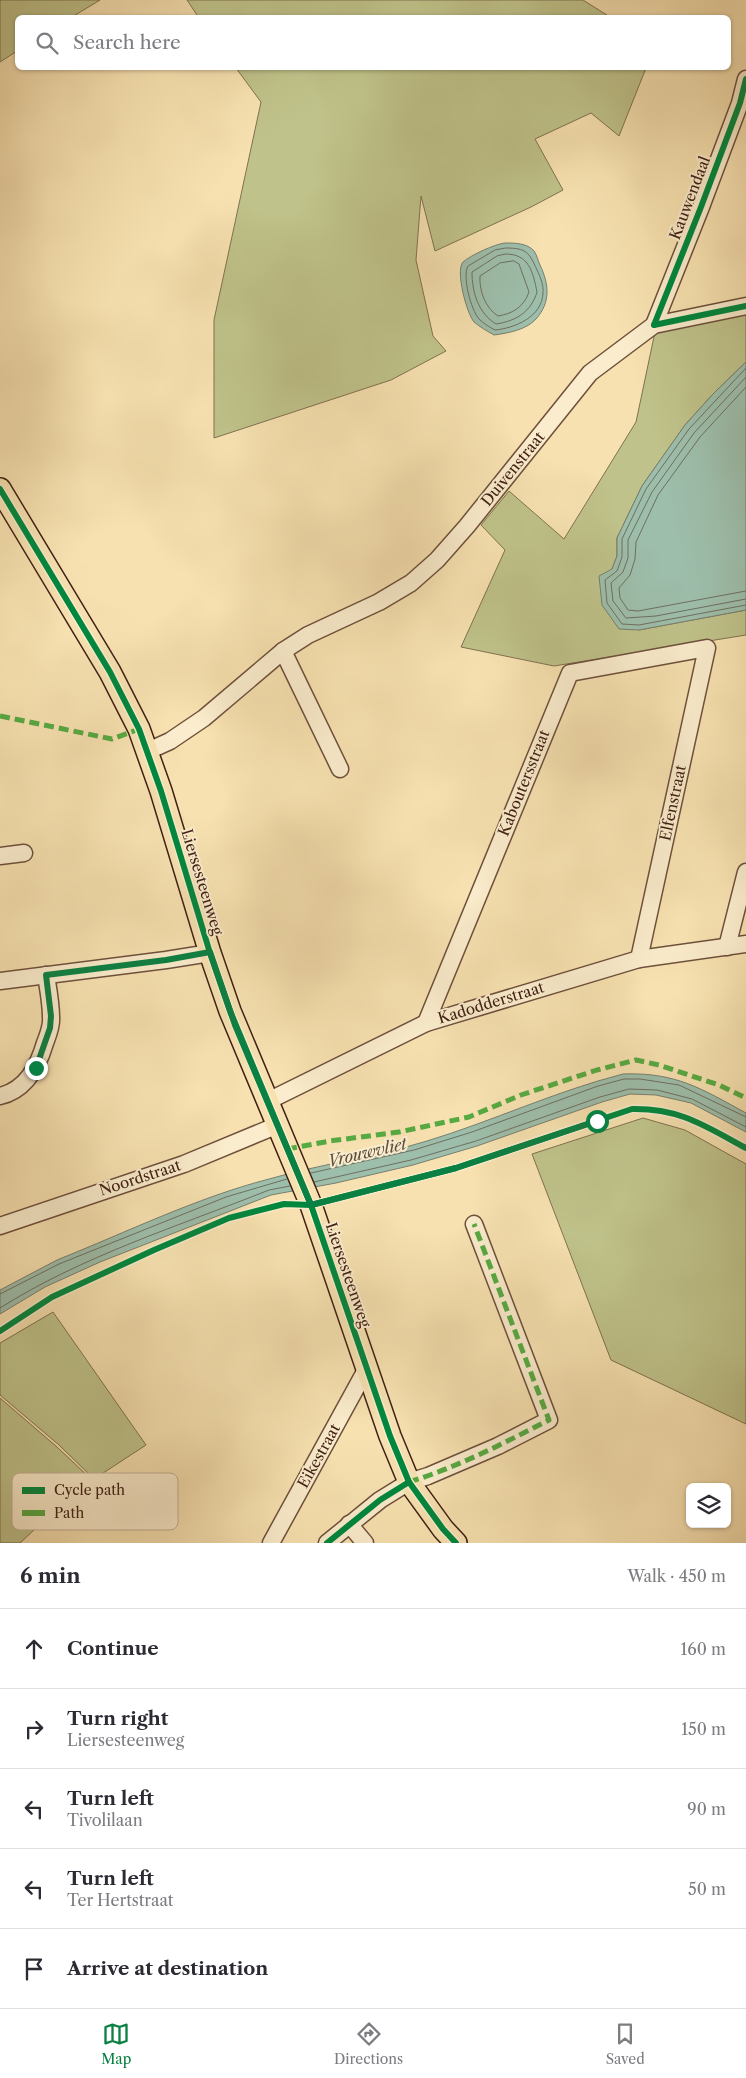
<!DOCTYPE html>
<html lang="en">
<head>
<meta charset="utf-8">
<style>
  body { margin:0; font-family:"Libre Caslon Text",serif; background:#f7f7f7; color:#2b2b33 }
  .controls { position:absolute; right:15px; bottom:15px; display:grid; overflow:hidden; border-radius:8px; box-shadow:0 1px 4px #0004 }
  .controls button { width:45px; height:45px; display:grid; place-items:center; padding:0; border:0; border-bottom:1px solid #e1e1e2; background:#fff; color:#2b2b33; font:25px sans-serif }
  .stop { position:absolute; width:15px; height:15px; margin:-11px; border:4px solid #0b8043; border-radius:50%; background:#fff }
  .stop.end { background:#0b8043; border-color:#fff; box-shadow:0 1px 5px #0008 }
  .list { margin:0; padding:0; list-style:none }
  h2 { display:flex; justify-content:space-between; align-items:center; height:65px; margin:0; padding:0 20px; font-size:21px }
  h2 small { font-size:16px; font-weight:400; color:#7c7c81 }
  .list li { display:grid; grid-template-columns:32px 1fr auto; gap:15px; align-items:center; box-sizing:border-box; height:80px; padding:0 20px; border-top:1px solid #e1e1e2 }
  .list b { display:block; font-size:19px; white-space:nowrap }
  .list p { margin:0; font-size:16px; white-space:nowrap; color:#7c7c81 }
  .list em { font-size:16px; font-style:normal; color:#7c7c81 }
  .icon { flex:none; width:28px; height:28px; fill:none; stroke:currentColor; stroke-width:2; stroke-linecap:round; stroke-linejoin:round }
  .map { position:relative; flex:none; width:746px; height:1543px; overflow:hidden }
  .search { position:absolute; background:#fff; box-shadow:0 1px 4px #0004; left:15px; right:15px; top:15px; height:55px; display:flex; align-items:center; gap:12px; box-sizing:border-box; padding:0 18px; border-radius:8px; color:#7c7c81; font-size:19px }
  .sheet { height:465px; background:#fff }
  nav { display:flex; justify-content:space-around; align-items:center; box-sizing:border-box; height:70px; border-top:1px solid #e1e1e2; background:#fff; font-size:14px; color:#7c7c81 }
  nav a { display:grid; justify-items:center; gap:2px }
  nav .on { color:#0b8043 }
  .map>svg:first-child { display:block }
</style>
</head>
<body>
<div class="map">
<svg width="746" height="1543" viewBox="0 0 746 1543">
  <rect width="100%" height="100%" fill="#f7e1b0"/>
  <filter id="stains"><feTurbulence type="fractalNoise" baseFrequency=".004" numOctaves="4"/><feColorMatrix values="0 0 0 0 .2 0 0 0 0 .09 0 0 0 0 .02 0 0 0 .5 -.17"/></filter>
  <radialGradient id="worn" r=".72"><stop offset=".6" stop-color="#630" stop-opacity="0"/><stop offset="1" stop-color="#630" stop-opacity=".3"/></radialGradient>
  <g fill="#bfc28a" stroke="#807150">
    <polygon points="0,0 100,0 72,17 18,18 17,51 0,62"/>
    <polygon points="187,0 583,0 610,17 199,18"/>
    <polygon points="236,68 646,68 619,136 591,113 535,139 563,190 531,207 435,251 421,196 416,260 433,336 446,351 391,380 214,438 214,320 261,102"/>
    <polygon points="746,314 746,362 713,394 685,425 642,486 617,538 617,556 612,569 639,630 746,610 746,635 554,666 461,647 505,550 481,525 509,491 564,539 636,422 655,332"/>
    <polygon points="643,1118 685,1130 746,1164 746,1424 611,1360 532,1154"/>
    <polygon points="53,1312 146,1445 94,1479 59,1445 0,1395 0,1343"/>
    <polygon points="0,1398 57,1447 90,1478 20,1543 0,1543"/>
  </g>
  <g fill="#9dbeab" stroke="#787f6f">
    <path d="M505,243C515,243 527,243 534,251C537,255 538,261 540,265C549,284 551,302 536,319C526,330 508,333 494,335C487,331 480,327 474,322C467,314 455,271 463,262C471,255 495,244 505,243Z"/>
    <polygon points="746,362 746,610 639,630 619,629 602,605 599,576 612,569 617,556 617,538 642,486 685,425 713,394"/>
    <path d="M623,1074C676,1072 702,1089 746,1113V1132L691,1103L656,1095L630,1094L602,1102L477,1146L413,1165L336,1183L271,1195L100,1262L45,1287L0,1314V1290L57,1260C127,1232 196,1198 269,1179C321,1164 375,1157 427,1141C493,1121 556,1091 623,1074Z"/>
  </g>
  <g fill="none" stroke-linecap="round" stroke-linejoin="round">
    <g stroke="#6e6f60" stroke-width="1">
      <path d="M506,248C526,248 529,252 537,270C540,276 544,286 543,293C542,317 515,328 495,330C489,327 483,323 479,319C471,310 462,276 468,266L495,250Z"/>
      <path d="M506,254C529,254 533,272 537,292C531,312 516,321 496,324C478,313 472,292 472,272L497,256Z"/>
      <path d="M514,261L519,264L529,292C524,307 512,314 498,316C485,308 479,290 480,276L500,263Z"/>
      <polyline points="746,368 689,429 646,489 622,539 622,557 617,571 605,580 607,603 622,624 639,625 746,605"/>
      <polyline points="746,377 694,433 652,492 628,540 628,558 623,572 611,583 613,601 626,618 656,616 746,599"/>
      <polyline points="746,387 700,437 658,495 636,542 635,559 630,575 619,588 620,598 628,610 638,611 746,591"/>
      <polyline points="311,1173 414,1150 472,1132 598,1086 624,1079 640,1079 679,1085 746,1117"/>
      <polyline points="314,1182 411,1160 476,1141 600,1097 629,1089 657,1090 692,1099 746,1127"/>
      <polyline points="0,1294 59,1264 226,1197 287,1179"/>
      <path d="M0,1308C82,1256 179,1226 269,1190L290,1186"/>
    </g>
    <g stroke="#6e503c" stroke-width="19">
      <g id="minor">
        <polyline points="654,325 701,207 740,103 746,79"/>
        <polyline points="283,651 340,769"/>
        <polyline points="148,751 170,741 204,718 283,651 308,635 379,602 411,583 437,560 467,526 590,373 654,325 746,306"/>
        <polyline points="0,856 24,853"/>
        <polyline points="727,947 746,872"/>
        <polyline points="0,981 166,960 210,953"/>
        <polyline points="426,1023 570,673 707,648 639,959"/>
        <path d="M0,1096C26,1090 38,1067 45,1043C48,1035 52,1026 51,1017C51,1003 48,988 46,975"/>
        <polyline points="268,1101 426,1023 639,959 746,944"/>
        <polyline points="0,1226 184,1164 278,1125"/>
        <polyline points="349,1524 365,1543"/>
        <polyline points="271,1543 367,1368"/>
        <polyline points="327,1543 380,1500 409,1482 428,1476 498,1446 549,1420 474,1224"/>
      </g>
    </g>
    <g stroke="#402015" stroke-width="24">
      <polyline id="major" points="0,489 110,672 139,729 161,791 210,953 230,1011 311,1205 390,1436 409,1482 443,1529 456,1543"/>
    </g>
    <use href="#minor" stroke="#faeccc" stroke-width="16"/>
    <use href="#major" stroke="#f7e1b0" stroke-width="21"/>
    <g stroke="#56aa42" stroke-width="5" stroke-dasharray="10 5" stroke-linecap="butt">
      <polyline points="0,716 112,739 139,729"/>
      <polyline points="287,1149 330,1141 399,1132 469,1117 521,1095 597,1070 636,1060 659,1065 719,1085 746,1098"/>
      <path d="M409,1482C458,1467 504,1443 549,1420L474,1224"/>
    </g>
    <g stroke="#faeccc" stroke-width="9">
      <g id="cycleway">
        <polyline points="654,325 701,207 740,103 746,79"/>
        <polyline points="654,325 746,306"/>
        <polyline points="0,489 110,672 139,729 161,791 210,953 230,1011 311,1205 390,1436 409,1482 443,1529 456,1543"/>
        <path d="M0,1331L52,1297L154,1250L229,1218L284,1204L311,1205L456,1168L632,1109C680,1108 705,1126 746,1148"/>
        <polyline points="327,1543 380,1500 409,1482"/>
      </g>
    </g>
    <use href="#cycleway" stroke="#00873e" stroke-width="6"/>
  </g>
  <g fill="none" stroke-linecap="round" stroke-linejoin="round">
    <polyline stroke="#0b8043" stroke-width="6" points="36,1068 50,1028 51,1016 46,975 166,960 210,952 235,1025 311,1205 456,1168 597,1121"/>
  </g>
  <g text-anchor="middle" stroke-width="4" stroke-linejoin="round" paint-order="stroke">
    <g font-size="15" fill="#402015" stroke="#faeccc">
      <text transform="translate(690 198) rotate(-69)" y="5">Kauwendaal</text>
      <text transform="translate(513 469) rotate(-51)" y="5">Duivenstraat</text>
      <text transform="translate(524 783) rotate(-68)" y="5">Kaboutersstraat</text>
      <text transform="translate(673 803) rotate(-78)" y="5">Elfenstraat</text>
      <text transform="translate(202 882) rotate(73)" y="5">Liersesteenweg</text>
      <text transform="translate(491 1003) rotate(-17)" y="5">Kadodderstraat</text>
      <text transform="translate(140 1178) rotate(-18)" y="5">Noordstraat</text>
      <text transform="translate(348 1275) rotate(71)" y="5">Liersesteenweg</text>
      <text transform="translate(319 1456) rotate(-61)" y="5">Eikestraat</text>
    </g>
    <g font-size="16" font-style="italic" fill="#5c4f42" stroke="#faeccc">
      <text transform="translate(367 1152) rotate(-13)" y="6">Vrouwvliet</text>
    </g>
  </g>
  <rect x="12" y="1473" width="166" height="57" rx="8" fill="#faeccc" stroke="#c2af95" stroke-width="1"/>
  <rect x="22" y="1487" width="23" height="7" fill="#00873e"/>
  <rect x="22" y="1510" width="23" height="6" fill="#56aa42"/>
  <g font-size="14" fill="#402015">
    <text x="54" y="1495">Cycle path</text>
    <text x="54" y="1518">Path</text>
  </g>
  <rect width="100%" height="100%" filter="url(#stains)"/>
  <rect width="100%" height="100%" fill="url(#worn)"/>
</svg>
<div class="controls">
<button><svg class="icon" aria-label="layers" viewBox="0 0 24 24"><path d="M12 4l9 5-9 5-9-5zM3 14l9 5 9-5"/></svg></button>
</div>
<div class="stop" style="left:597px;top:1121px"></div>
<div class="stop end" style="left:36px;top:1068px"></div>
<div class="search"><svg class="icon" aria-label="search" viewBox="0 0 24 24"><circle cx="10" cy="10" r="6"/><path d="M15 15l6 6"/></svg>Search here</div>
</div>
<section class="sheet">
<h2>6 min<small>Walk · 450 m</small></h2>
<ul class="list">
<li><svg class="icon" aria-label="ahead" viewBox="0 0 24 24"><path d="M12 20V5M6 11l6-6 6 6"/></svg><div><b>Continue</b></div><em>160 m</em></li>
<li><svg class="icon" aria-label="right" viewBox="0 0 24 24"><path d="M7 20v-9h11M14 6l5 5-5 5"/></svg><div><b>Turn right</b><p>Liersesteenweg</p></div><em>150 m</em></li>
<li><svg class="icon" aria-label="left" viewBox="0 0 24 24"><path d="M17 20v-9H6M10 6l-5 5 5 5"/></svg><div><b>Turn left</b><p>Tivolilaan</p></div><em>90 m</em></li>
<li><svg class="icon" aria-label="left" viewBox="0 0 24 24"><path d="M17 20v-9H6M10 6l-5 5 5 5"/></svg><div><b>Turn left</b><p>Ter Hertstraat</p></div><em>50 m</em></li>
<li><svg class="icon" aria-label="arrive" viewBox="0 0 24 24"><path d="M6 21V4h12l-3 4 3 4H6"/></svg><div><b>Arrive at destination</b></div></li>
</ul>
</section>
<nav>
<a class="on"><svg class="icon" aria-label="map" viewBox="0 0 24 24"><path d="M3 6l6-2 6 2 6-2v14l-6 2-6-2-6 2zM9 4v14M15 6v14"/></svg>Map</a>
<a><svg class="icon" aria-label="directions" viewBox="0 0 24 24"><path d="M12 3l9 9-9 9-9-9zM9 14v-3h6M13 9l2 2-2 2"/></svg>Directions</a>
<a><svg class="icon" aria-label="saved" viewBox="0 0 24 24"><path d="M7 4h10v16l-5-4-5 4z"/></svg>Saved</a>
</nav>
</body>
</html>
